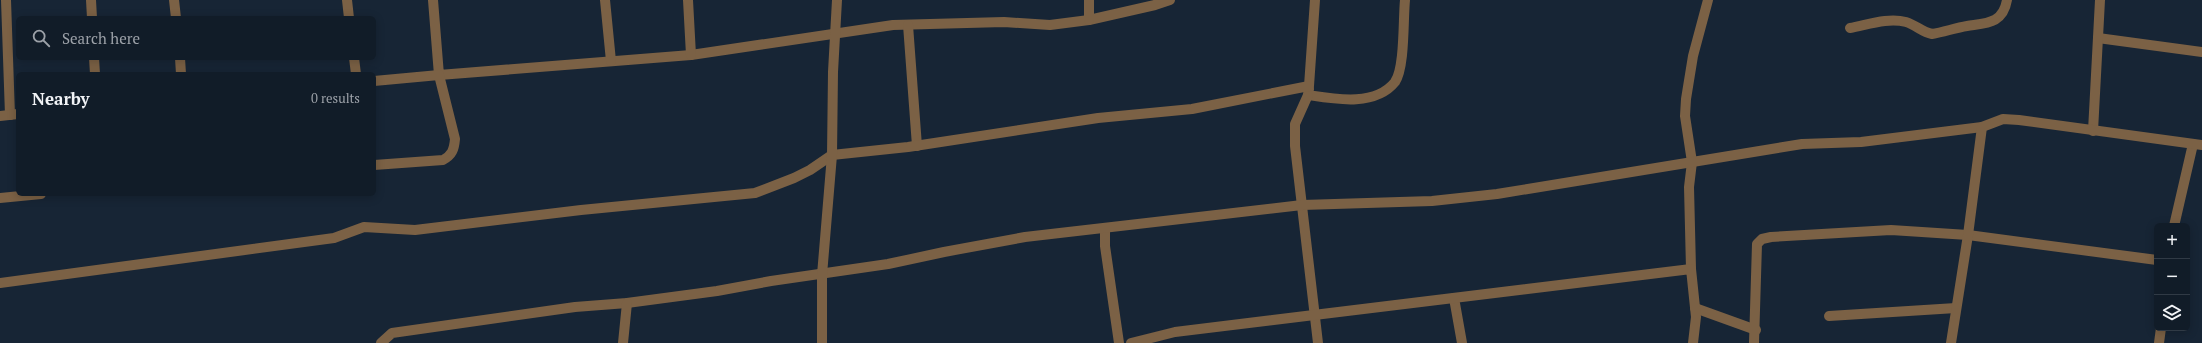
<!DOCTYPE html>
<html lang="en">
<head>
<meta charset="utf-8">
<style>
  body { margin:0; font-family:"PT Serif",serif; background:#1a2530; color:#f1f3f6 }
  .controls { position:absolute; right:12px; bottom:12px; display:grid; overflow:hidden; border-radius:6px; box-shadow:0 2px 10px #0003 }
  .controls button { width:36px; height:36px; display:grid; place-items:center; padding:0; border:0; border-bottom:1px solid #303a45; background:#111c28; color:#f1f3f6; font:20px sans-serif }
  .list { margin:0; padding:0; list-style:none }
  h2 { display:flex; justify-content:space-between; align-items:center; height:52px; margin:0; padding:0 16px; font-size:17px }
  h2 small { font-size:13px; font-weight:400; color:#9ca1a8 }
  .icon { flex:none; width:22px; height:22px; fill:none; stroke:currentColor; stroke-width:2; stroke-linecap:round; stroke-linejoin:round }
  .map { position:relative; flex:none; width:2202px; height:343px; overflow:hidden }
  .search { position:absolute; background:#111c28; box-shadow:0 2px 10px #0003; left:16px; top:16px; width:360px; height:44px; display:flex; align-items:center; gap:10px; box-sizing:border-box; padding:0 14px; border-radius:6px; color:#9ca1a8; font-size:15px }
  .panel { position:absolute; background:#111c28; box-shadow:0 2px 10px #0003; left:16px; top:72px; width:360px; height:124px; border-radius:6px }
  .map>svg:first-child { display:block }
</style>
</head>
<body>
<div class="map">
<svg width="2202" height="343" viewBox="0 0 2202 343">
  <rect width="100%" height="100%" fill="#172535"/>
  <g fill="none" stroke-linecap="round" stroke-linejoin="round">
    <g stroke="#7b6145" stroke-width="10">
      <polyline points="6,0 10,115"/>
      <polyline points="91,0 92,18"/>
      <polyline points="174,0 176,18"/>
      <polyline points="347,0 349,18"/>
      <polyline points="433,0 439,75 691,55 893,25 1004,22 1050,25 1089,20 1155,5 1170,0"/>
      <polyline points="605,0 611,61"/>
      <polyline points="688,0 691,55"/>
      <polyline points="1089,20 1089,0"/>
      <polyline points="908,25 917,146"/>
      <path d="M1850,28C1867,25 1888,17 1906,22C1916,25 1922,32 1932,34C1944,32 1955,28 1967,26C1986,23 2003,24 2007,0"/>
      <polyline points="2098,38 2202,52"/>
      <polyline points="94,58 95,74"/>
      <polyline points="180,58 181,74"/>
      <polyline points="354,58 356,74"/>
      <path d="M374,81L439,75L455,139C454,150 452,155 443,160L374,165"/>
      <path d="M1309,89L1308,95C1334,99 1375,107 1395,82C1405,68 1403,19 1405,0"/>
      <polyline points="1308,95 1295,124 1295,146 1318,343"/>
      <polyline points="0,116 18,114"/>
      <polyline points="2093,131 2100,0"/>
      <polyline points="0,198 41,194"/>
      <polyline points="2174,226 2193,144"/>
      <polyline points="1105,228 1105,246 1119,343"/>
      <polyline points="1691,269 1689,187 1692,162 1685,116 1686,99 1693,56 1708,0"/>
      <polyline points="0,283 334,238 364,227 415,230 581,210 755,193 794,178 810,170 832,155 908,147 1098,118 1192,109 1309,86 1315,0"/>
      <polyline points="1454,298 1462,343"/>
      <polyline points="1695,308 1756,330"/>
      <polyline points="1829,316 1956,308"/>
      <polyline points="381,343 392,333 575,307 627,303 717,291 771,281 888,264 944,252 1025,237 1302,205 1432,201 1497,194 1802,144 1861,142 1982,127"/>
      <polyline points="623,343 627,303"/>
      <polyline points="822,343 822,275 832,155 833,72 837,0"/>
      <polyline points="1131,343 1175,332 1691,269 1696,317 1693,343"/>
      <polyline points="1754,343 1757,244 1762,239 1771,237 1891,230 1968,235 2157,260"/>
      <polyline points="1951,343 1968,235 1982,127 2003,119 2019,120 2202,145"/>
      <polyline points="2159,343 2161,328"/>
    </g>
  </g>
</svg>
<div class="controls">
<button>+</button>
<button>−</button>
<button><svg class="icon" aria-label="layers" viewBox="0 0 24 24"><path d="M12 4l9 5-9 5-9-5zM3 14l9 5 9-5"/></svg></button>
</div>
<div class="search"><svg class="icon" aria-label="search" viewBox="0 0 24 24"><circle cx="10" cy="10" r="6"/><path d="M15 15l6 6"/></svg>Search here</div>
<section class="panel">
<h2>Nearby<small>0 results</small></h2>
<ul class="list">
</ul>
</section>
</div>
</body>
</html>
